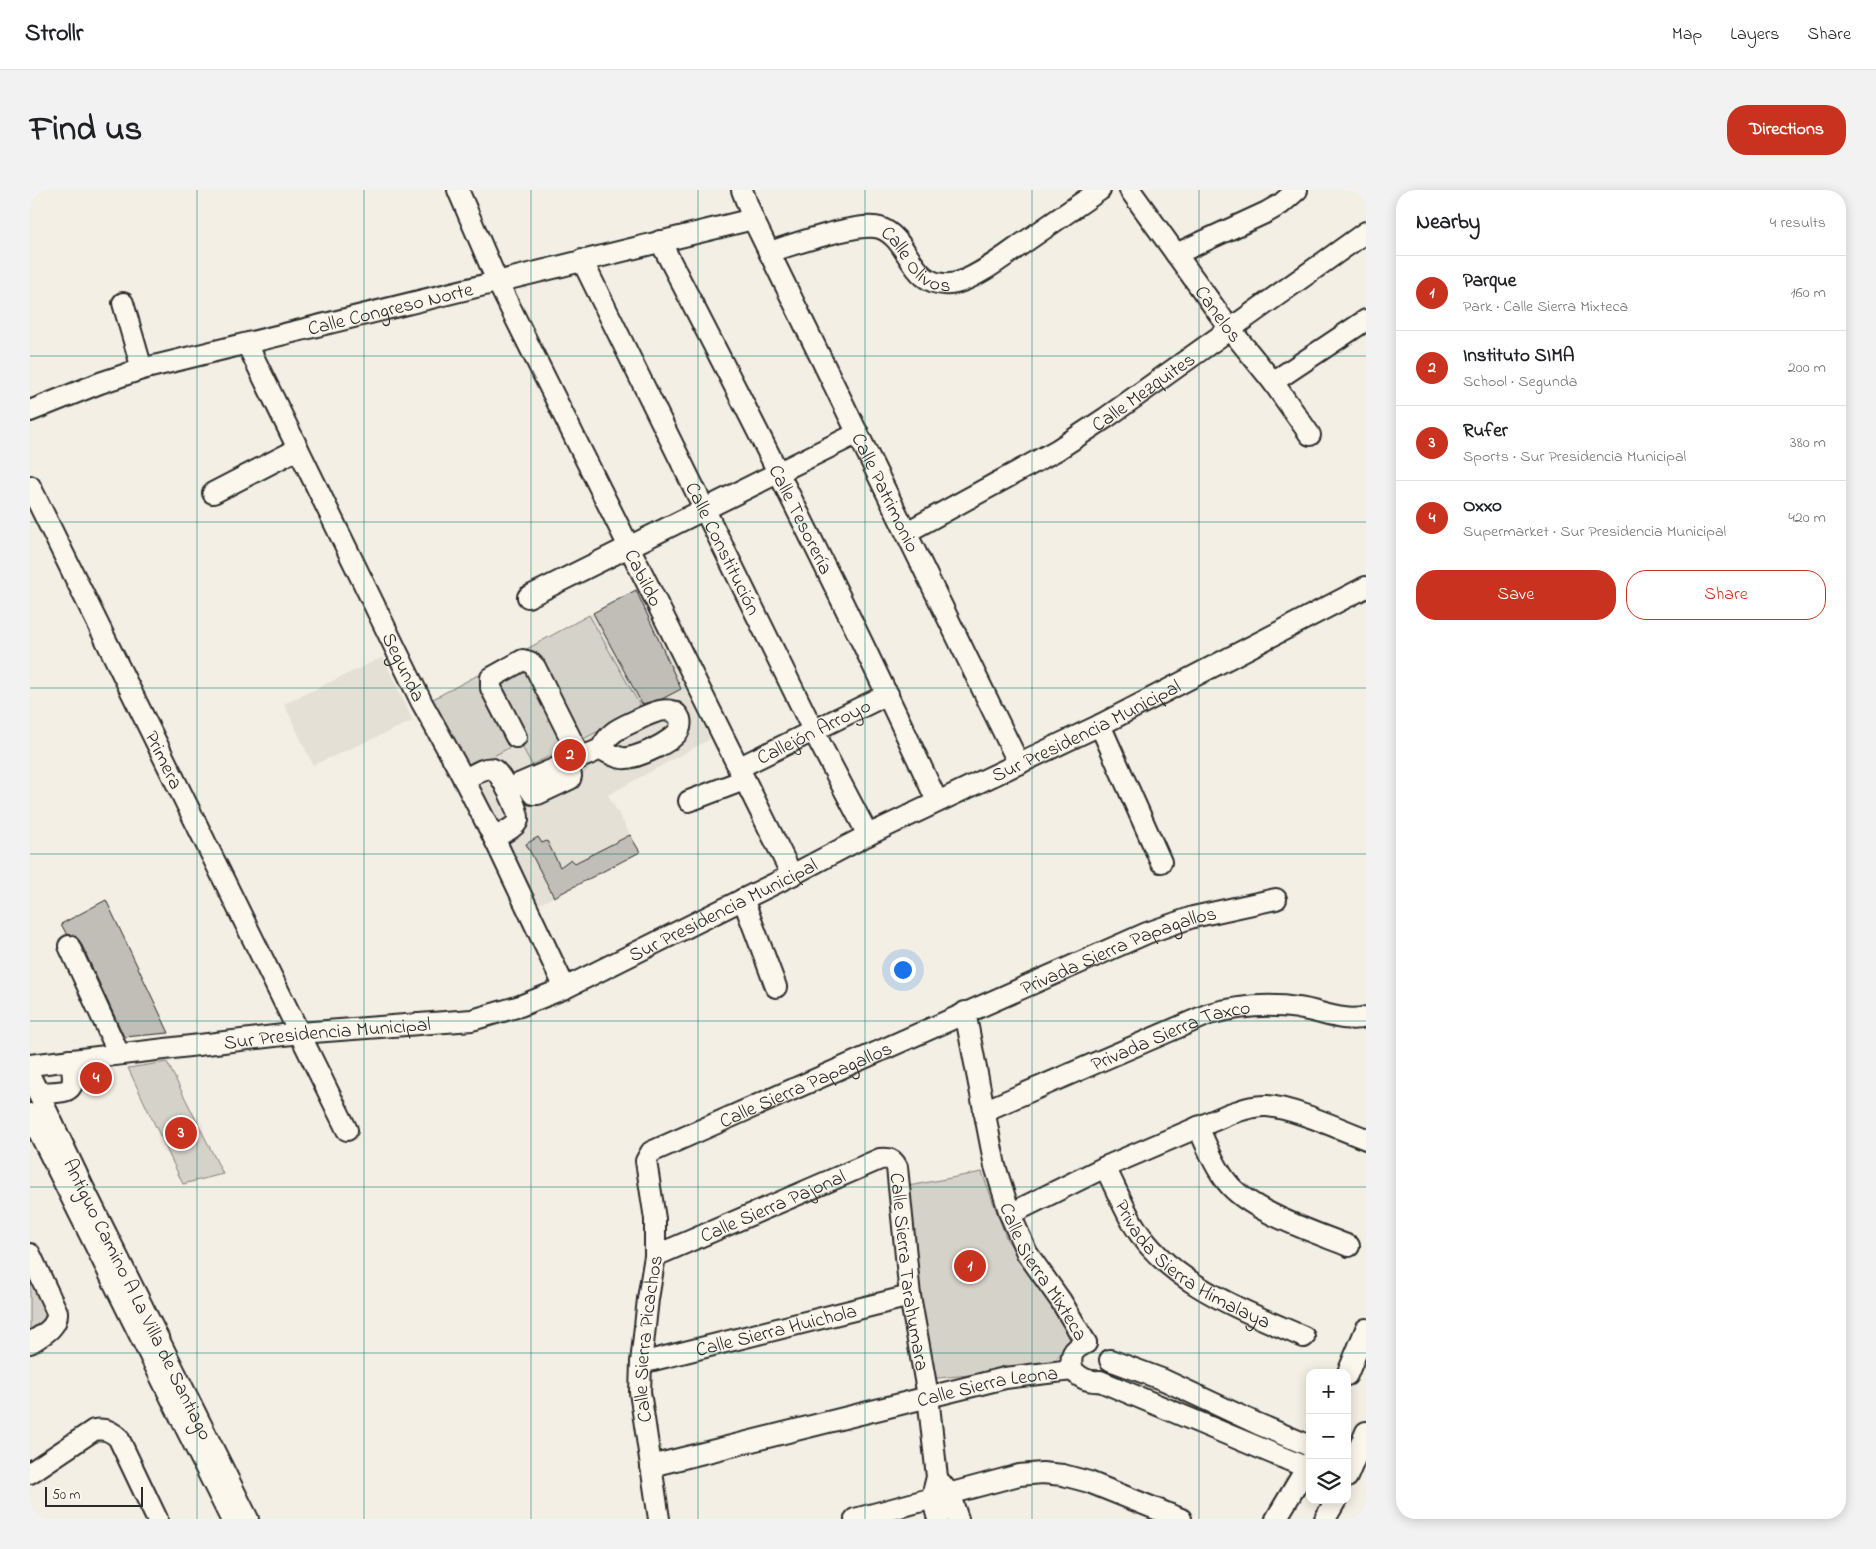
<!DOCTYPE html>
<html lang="en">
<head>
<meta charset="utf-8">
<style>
  body { margin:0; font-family:"Indie Flower",sans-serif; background:#f2f2f2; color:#202124 }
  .controls { position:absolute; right:15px; bottom:15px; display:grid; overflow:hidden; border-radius:10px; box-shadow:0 2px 12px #0003 }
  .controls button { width:45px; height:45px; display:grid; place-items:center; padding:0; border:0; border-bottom:1px solid #e0e0e0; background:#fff; color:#202124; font:25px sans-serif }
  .scale { position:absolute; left:15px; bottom:12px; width:98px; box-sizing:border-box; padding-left:5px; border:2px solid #2b2b2b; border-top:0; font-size:14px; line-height:18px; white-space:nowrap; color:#2b2b2b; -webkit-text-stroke:4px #fbf7ec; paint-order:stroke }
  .you { position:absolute; left:872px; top:779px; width:18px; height:18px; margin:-12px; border:4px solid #fff; border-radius:50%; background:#1a73e8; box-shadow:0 0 0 8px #1a73e833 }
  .badge { display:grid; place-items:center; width:32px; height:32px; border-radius:50%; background:#c8321e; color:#fff; font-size:16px; font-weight:700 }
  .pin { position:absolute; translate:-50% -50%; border:2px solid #fff; box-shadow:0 1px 5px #0006 }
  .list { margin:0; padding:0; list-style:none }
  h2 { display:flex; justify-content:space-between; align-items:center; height:65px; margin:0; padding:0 20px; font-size:21px }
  h2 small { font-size:16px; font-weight:400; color:#757577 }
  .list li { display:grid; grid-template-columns:32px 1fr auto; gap:15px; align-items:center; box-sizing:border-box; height:75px; padding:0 20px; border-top:1px solid #e0e0e0 }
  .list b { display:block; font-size:19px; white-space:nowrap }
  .list p { margin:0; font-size:16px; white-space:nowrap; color:#757577 }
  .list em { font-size:16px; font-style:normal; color:#757577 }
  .actions { display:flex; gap:10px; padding:15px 20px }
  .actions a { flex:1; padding:11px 0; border:1px solid #c8321e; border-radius:20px; text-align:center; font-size:18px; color:#c8321e }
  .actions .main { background:#c8321e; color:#fff }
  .icon { flex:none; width:28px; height:28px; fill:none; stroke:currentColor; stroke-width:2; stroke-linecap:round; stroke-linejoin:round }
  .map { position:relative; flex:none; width:1336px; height:1329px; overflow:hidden; border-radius:20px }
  header { display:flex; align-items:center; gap:30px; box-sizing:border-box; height:70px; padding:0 25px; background:#fff; border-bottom:1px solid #e0e0e0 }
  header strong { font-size:24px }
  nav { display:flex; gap:28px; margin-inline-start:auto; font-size:18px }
  .intro { display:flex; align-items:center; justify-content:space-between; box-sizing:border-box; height:120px; padding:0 30px }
  h1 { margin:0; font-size:35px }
  .button { padding:12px 22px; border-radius:20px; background:#c8321e; color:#fff; font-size:18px; font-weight:700 }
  main { display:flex; gap:30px; padding:0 30px }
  aside { flex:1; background:#fff; border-radius:20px; box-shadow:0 2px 12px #0003 }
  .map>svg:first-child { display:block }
</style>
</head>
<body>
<header>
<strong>Strollr</strong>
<nav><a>Map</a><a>Layers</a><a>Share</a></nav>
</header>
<div class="intro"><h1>Find us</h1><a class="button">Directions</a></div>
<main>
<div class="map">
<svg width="1336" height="1329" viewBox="0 0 1336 1329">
  <rect width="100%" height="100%" fill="#f3efe4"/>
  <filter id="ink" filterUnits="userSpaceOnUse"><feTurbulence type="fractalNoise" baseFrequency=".02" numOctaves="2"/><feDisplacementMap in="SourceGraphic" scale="10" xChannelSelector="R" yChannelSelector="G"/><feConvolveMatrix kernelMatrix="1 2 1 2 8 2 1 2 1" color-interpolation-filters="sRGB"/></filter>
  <g filter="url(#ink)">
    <g fill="#e4e0d6">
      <polygon points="606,400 680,549 578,605 610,662 502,718 401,510"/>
      <polygon points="353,467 383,531 283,575 254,514"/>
    </g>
    <g fill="#d5d2c9" stroke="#807e7a">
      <polygon points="559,425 612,519 502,575 453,483"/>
      <polygon points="448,485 484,555 436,581 401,510"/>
      <polygon points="137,872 193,984 153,994 98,878"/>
      <polygon points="952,982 977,1050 1031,1123 1041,1151 1019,1177 899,1189 873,997"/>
      <polygon points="0,1082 23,1128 0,1145"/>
    </g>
    <g fill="#c0beb6" stroke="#2b2b2b">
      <polygon points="606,400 651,499 632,509 612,514 563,423"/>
      <polygon points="600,645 610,662 524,707 496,654 508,647 512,653 517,651 530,677 541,669 545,673"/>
      <polygon points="76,710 139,843 94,847 50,751 45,746 37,745 31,734"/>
    </g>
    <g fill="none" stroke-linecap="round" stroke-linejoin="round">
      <g stroke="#2b2b2b" stroke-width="24">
        <g id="minor">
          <path id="s1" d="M428,0L467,91L762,685"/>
          <path id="s2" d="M712,0L723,29L989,574"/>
          <path id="s3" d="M1100,0L1200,139L1243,192L1280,245"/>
          <path id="s4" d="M630,51C726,236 820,422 907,611"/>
          <path id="s5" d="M739,62C762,55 829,31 850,38C881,49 879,97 920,94C940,93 975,66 992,54C1018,36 1044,18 1070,0"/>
          <polyline points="1146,64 1237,22 1251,14 1267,0"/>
          <path id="s6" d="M552,70L783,540L838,645"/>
          <polyline points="93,113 112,179"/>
          <path id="s7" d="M217,154L392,513L428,578L464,648L535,798"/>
          <polyline points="1243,192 1336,130"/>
          <path id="s8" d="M0,221L70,193L112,179L723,29"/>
          <path id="s9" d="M0,296L317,940"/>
          <polyline points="183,303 268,259"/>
          <path id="s10" d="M877,342L1027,260L1077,227L1336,42"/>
          <polyline points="498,407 828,243"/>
          <polyline points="1070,535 1131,672"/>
          <polyline points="486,547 461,498 461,488 493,470 500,472 505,477 550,567"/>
          <path id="s11" d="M708,578L858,504"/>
          <path d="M434,590C442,586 454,576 463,579C470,581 490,622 488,630C486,638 470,644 464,648"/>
          <polyline points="496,593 503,604 508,604 540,589 541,586 536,575"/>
          <path d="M477,599L571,559C580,540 591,538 609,529C619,524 643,512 650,529C651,533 651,536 649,540C644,551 605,570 592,568C585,567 578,563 571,559"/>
          <polyline points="659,611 714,590"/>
          <polyline points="713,709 746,797"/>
          <polyline points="39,756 89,864"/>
          <path id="s12" d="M935,822L965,976L980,1024L997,1063L1031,1111L1056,1153"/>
          <path id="s13" d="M0,875L270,843L442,830L490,816L535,798L762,685L838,645L1070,535L1336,397"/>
          <path id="s14" d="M0,886L52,995L218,1329"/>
          <path d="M8,903C37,901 49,906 40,870"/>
          <path id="s15" d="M954,921L1179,824C1209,816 1237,813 1268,818C1291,821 1313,833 1336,827"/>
          <polyline points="0,924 201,1329"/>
          <path d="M1168,937C1177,956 1184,976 1197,992C1219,1021 1284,1042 1319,1056"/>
          <path id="s16" d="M1075,977C1084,995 1092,1014 1102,1032C1137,1093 1213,1120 1274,1147"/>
          <path d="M980,1024L1075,977L1199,924C1212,920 1224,915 1237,916C1264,918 1310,939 1336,949"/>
          <path d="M0,1064L27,1122C28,1138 12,1145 0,1153"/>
          <path id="s17" d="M625,1066L850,969C859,968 863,969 867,977L880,1106L898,1206L907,1287L902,1307L908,1329"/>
          <polyline points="1080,1170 1134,1190 1228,1234 1280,1256"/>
          <path id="s18" d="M611,1173L880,1106"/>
          <path d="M1042,1180C1040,1164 1042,1160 1056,1153"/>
          <polyline points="1317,1185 1336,1139"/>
          <path id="s19" d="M621,1276L975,1188L1042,1180C1051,1188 1057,1192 1070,1191L1280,1279"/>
          <path d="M0,1283L64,1240C75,1238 80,1241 88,1247L127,1329"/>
          <polyline points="1317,1287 1336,1242"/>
          <polyline points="911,1293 919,1303 928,1329"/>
          <path id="s20" d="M629,1329L610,1202L611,1173L618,1109L625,1066V1029L616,971L621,962L1117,743L1163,727L1246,709"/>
          <polyline points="825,1329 989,1285 1012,1283 1033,1285 1059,1292 1151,1329"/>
          <polyline points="1246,1329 1280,1272"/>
          <polyline points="1295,1329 1306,1310"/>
        </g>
      </g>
      <use href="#minor" stroke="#fbf7ec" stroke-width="20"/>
    </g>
  </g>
  <path fill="none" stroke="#0f766e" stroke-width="1" stroke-opacity="0.55" d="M167,0V1329M334,0V1329M501,0V1329M668,0V1329M835,0V1329M1002,0V1329M1169,0V1329M0,166H1336M0,332H1336M0,498H1336M0,664H1336M0,831H1336M0,997H1336M0,1163H1336"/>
  <g text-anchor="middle" stroke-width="4" stroke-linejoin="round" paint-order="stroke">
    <g font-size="20" fill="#2b2b2b" stroke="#fbf7ec">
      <text dy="7" stroke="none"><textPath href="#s5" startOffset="164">Calle Olivos</textPath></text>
      <text dy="7" stroke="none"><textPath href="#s8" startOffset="375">Calle Congreso Norte</textPath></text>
      <text dy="7" stroke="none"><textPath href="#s3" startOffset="152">Canelos</textPath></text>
      <text dy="7" stroke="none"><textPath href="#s10" startOffset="275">Calle Mezquites</textPath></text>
      <text dy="7" stroke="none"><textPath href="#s2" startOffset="335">Calle Patrimonio</textPath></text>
      <text dy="7" stroke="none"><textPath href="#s4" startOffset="312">Calle Tesorería</textPath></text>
      <text dy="7" stroke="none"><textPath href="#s6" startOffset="321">Calle Constitución</textPath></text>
      <text dy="7" stroke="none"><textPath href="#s1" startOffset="430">Cabildo</textPath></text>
      <text dy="7" stroke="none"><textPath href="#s7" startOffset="359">Segunda</textPath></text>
      <text dy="7" stroke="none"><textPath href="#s13" startOffset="1124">Sur Presidencia Municipal</textPath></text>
      <text dy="7" stroke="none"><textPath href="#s11" startOffset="84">Callejón Arroyo</textPath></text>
      <text dy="7" stroke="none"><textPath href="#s9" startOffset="305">Primera</textPath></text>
      <text dy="7" stroke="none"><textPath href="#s13" startOffset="719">Sur Presidencia Municipal</textPath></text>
      <text dy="7" stroke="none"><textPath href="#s20" startOffset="881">Privada Sierra Papagallos</textPath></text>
      <text dy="7" stroke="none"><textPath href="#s13" startOffset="299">Sur Presidencia Municipal</textPath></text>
      <text dy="7" stroke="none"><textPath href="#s15" startOffset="202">Privada Sierra Taxco</textPath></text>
      <text dy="7" stroke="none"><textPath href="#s20" startOffset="540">Calle Sierra Papagallos</textPath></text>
      <text dy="7" stroke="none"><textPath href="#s17" startOffset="128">Calle Sierra Pajonal</textPath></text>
      <text dy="7" stroke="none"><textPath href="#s16" startOffset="136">Privada Sierra Himalaya</textPath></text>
      <text dy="7" stroke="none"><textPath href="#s12" startOffset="274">Calle Sierra Mixteca</textPath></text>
      <text dy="7" stroke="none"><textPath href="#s17" startOffset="371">Calle Sierra Tarahumara</textPath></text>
      <text dy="7" stroke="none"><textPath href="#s14" startOffset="248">Antiguo Camino A La Villa de Santiago</textPath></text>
      <text dy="7" stroke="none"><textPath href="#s18" startOffset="139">Calle Sierra Huichola</textPath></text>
      <text dy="7" stroke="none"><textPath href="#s20" startOffset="182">Calle Sierra Picachos</textPath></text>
      <text dy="7" stroke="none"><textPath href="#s19" startOffset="346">Calle Sierra Leona</textPath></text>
    </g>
  </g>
</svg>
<div class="controls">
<button>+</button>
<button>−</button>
<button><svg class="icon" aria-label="layers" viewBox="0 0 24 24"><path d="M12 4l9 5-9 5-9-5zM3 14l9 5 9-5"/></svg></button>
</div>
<div class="scale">50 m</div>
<div class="you"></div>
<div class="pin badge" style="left:940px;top:1076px">1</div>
<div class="pin badge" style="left:540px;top:565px">2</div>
<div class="pin badge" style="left:151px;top:943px">3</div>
<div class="pin badge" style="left:66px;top:888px">4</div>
</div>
<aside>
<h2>Nearby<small>4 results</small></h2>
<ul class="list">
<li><span class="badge">1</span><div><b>Parque</b><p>Park · Calle Sierra Mixteca</p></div><em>160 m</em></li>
<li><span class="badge">2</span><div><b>Instituto SIMA</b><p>School · Segunda</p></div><em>200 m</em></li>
<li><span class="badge">3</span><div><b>Rufer</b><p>Sports · Sur Presidencia Municipal</p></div><em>380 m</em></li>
<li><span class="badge">4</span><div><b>Oxxo</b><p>Supermarket · Sur Presidencia Municipal</p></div><em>420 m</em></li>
</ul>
<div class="actions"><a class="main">Save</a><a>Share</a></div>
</aside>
</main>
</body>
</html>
